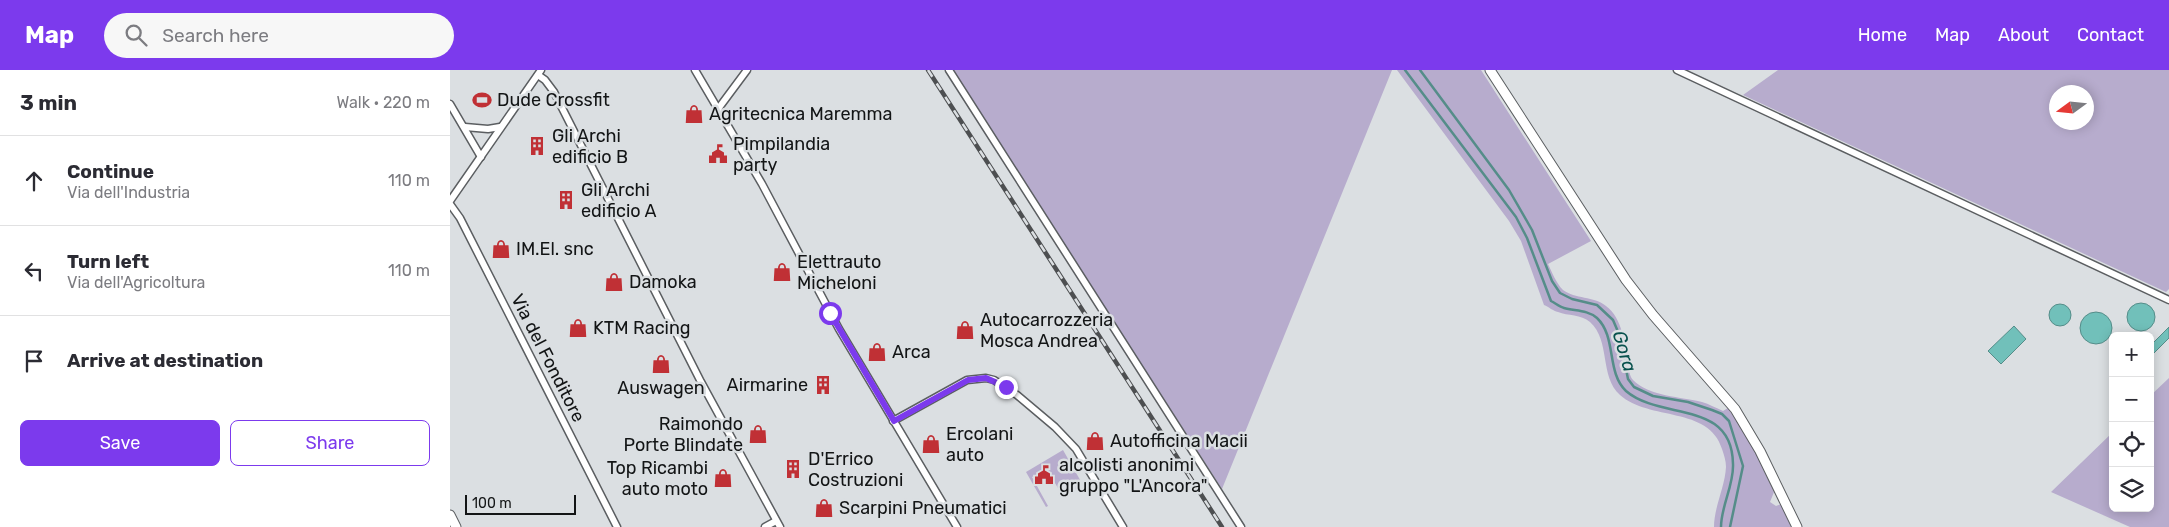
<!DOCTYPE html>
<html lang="en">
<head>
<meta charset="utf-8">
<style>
  body { margin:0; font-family:Rubik,sans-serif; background:#f7f7f7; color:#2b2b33 }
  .controls { position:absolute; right:15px; bottom:15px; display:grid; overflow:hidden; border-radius:8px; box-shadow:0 2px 12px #0003 }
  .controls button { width:45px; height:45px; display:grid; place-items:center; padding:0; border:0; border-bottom:1px solid #e1e1e2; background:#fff; color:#2b2b33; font:25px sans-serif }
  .compass { position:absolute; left:1599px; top:15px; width:45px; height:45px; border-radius:50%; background:#fff; box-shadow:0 2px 12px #0003; rotate:255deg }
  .scale { position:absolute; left:15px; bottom:12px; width:111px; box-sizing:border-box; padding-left:5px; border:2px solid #131516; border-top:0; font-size:14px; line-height:18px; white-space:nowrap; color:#131516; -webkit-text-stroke:4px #dbdfe2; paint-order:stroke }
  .stop { position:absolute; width:15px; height:15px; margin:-11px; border:4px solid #7c3aed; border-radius:50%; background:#fff }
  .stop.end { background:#7c3aed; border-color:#fff; box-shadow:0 1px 5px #0008 }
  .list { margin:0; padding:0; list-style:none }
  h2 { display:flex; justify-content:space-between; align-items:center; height:65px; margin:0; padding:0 20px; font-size:21px }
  h2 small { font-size:16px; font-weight:400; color:#7c7c81 }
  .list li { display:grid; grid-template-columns:32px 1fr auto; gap:15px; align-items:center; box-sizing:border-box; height:90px; padding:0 20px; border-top:1px solid #e1e1e2 }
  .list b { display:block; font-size:19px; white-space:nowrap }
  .list p { margin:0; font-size:16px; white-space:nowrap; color:#7c7c81 }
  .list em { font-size:16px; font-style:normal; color:#7c7c81 }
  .actions { display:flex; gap:10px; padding:15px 20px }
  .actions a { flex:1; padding:11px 0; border:1px solid #7c3aed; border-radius:8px; text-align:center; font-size:18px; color:#7c3aed }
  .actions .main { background:#7c3aed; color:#fff }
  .icon { flex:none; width:28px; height:28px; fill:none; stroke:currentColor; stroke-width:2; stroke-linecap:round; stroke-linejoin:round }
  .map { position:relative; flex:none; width:1719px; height:457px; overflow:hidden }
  header { display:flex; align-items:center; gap:30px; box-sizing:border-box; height:70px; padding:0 25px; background:#7c3aed; color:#fff }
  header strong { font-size:24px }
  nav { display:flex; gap:28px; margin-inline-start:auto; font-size:18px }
  .search { width:350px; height:45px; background:#f7f7f7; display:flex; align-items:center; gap:12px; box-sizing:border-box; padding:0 18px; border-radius:28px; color:#7c7c81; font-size:19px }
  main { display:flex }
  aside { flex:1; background:#fff }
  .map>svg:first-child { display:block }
</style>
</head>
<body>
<header>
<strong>Map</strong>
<div class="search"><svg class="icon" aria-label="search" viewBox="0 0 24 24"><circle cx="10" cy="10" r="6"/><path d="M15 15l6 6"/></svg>Search here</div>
<nav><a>Home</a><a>Map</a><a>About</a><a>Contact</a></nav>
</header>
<main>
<aside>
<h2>3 min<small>Walk · 220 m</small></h2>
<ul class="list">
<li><svg class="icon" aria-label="ahead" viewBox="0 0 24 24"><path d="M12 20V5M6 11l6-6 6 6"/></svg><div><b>Continue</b><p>Via dell'Industria</p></div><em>110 m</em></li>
<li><svg class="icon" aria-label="left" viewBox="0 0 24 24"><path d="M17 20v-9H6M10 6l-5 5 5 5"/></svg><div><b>Turn left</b><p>Via dell'Agricoltura</p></div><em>110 m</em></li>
<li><svg class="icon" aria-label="arrive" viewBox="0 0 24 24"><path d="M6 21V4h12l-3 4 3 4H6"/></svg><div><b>Arrive at destination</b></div></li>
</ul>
<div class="actions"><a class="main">Save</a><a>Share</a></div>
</aside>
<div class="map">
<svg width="1719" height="457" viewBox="0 0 1719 457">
  <rect width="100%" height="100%" fill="#dbdfe2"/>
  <g fill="#b7accd" fill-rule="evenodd">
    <polygon points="501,0 942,0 772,419"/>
    <path d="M947,0H1031L1141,171L1098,194C1102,202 1106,213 1113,220C1125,229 1144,226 1156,236C1173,249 1174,273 1178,292C1179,298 1179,306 1183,310C1198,326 1232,327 1252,332C1259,334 1266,338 1273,341L1278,338L1302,376L1324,422L1320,432L1326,436L1331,434L1341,457H1264C1264,437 1275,417 1276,397C1276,391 1274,385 1272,379C1259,336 1199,351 1170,325C1149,306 1161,271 1140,252C1131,244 1118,246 1108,242C1103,241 1099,237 1094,235L1071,171L1059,151Z"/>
    <path d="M1328,0H1719V219L1716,222L1293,25ZM1606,22H1636V52H1606Z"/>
    <polygon points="1719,308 1719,457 1680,457 1601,422 1663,362 1663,438 1700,438 1700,326"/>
    <polygon points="613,380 633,415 613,427 597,399 582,407 598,436 596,437 576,402"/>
  </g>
  <g fill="#71c0ba" stroke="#558d89">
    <circle cx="1691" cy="247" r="14"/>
    <circle cx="1610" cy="245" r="11"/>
    <circle cx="1646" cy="258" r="16"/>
    <polygon points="1564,256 1576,269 1551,294 1538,281"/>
    <polygon points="1719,257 1719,268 1700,287 1700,276"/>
  </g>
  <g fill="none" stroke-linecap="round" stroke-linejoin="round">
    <g stroke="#558d89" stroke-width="2.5">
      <path d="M955,0L1066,147L1077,168L1101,231C1105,233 1110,237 1114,238C1125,241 1138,240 1147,248C1167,267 1156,302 1176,321C1211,351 1282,329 1283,394C1284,415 1271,436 1271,457"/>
      <polyline points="970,0 1059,120 1082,160 1102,211 1110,223 1122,229 1147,235 1163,250 1169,264 1178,309 1184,317 1203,326 1238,332 1262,340 1272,344 1279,351 1293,396 1280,457"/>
    </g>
    <g stroke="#5b5e61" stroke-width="9">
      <g id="street">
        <polyline points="245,0 312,114 389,259 507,457"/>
        <polyline points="499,0 791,457"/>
        <polyline points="1227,0 1719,230"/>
        <polyline points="88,5 95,10 104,22 251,312 330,457"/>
        <polyline points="0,34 31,87"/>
        <polyline points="268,39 297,0"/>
        <polyline points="15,57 38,59 50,57"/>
        <polyline points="0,131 91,0"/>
        <polyline points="0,134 10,148 167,457"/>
        <polyline points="443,351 517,310 536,308 544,310 567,325 605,357 626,379 673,457"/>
        <polyline points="315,457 326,451"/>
      </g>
    </g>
    <g stroke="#5b5e61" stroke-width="11">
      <g id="secondary">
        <polyline points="1040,0 1176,210 1203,245 1285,339 1310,381 1347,457"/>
        <polyline points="0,445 6,457"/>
      </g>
    </g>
    <use href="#street" stroke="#fff" stroke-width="6"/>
    <use href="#secondary" stroke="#fff" stroke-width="9"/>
    <g stroke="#4d4f51" stroke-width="4.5">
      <polyline id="rail" points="478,0 772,457"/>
    </g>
    <use href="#rail" stroke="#dbdfe2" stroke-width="2.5" stroke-dasharray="8" stroke-linecap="butt"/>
  </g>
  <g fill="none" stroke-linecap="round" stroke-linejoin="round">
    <polyline stroke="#7c3aed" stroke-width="6" points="380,243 444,351 518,310 536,308 556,317"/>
  </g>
  <defs>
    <g id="stadium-bare" transform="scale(1.5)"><path d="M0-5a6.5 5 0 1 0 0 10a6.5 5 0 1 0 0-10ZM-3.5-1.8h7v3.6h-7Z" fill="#c03035" stroke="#dbdfe2" stroke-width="2.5" paint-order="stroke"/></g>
    <g id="shop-bare" transform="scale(1.5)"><path d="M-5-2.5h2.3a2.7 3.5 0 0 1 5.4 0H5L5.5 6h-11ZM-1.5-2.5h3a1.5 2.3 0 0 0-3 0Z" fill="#c03035" stroke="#dbdfe2" stroke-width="2.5" paint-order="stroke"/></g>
    <g id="building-bare" transform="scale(1.5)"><path d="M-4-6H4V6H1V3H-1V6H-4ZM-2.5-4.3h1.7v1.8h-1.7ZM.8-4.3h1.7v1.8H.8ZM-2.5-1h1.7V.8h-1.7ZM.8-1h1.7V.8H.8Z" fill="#c03035" stroke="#dbdfe2" stroke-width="2.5" paint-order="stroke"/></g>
    <g id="civic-bare" transform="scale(1.5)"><path d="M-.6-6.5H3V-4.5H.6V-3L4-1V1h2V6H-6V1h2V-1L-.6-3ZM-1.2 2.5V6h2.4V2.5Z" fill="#c03035" stroke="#dbdfe2" stroke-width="2.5" paint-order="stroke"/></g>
  </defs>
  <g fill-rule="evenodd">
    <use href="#stadium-bare" x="32" y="30"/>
    <use href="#shop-bare" x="244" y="44"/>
    <use href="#building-bare" x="87" y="76"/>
    <use href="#civic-bare" x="268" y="84"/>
    <use href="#building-bare" x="116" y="130"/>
    <use href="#shop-bare" x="51" y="179"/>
    <use href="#shop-bare" x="332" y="202"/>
    <use href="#shop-bare" x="164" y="212"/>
    <use href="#shop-bare" x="128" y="258"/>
    <use href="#shop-bare" x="515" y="260"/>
    <use href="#shop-bare" x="427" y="282"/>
    <use href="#shop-bare" x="211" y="294"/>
    <use href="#building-bare" x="373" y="315"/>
    <use href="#shop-bare" x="308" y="364"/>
    <use href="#shop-bare" x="645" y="371"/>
    <use href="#shop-bare" x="481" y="374"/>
    <use href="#building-bare" x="343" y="399"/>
    <use href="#civic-bare" x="594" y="405"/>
    <use href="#shop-bare" x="273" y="408"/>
    <use href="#shop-bare" x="374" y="438"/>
  </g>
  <g text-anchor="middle" stroke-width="5" stroke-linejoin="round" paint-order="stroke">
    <g font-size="18" fill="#131516" stroke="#dbdfe2" text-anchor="start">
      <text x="47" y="36">Dude Crossfit</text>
      <text x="259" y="50">Agritecnica Maremma</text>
      <text x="102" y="72">Gli Archi<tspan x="102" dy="21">edificio B</tspan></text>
      <text x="283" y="80">Pimpilandia<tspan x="283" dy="21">party</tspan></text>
      <text x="131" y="126">Gli Archi<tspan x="131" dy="21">edificio A</tspan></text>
      <text x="66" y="185">IM.El. snc</text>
      <text x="347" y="198">Elettrauto<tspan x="347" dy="21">Micheloni</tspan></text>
      <text x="179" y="218">Damoka</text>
      <text x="530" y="256">Autocarrozzeria<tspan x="530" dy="21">Mosca Andrea</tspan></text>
      <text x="143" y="264">KTM Racing</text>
      <text x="442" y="288">Arca</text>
      <text x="358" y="321" text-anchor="end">Airmarine</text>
      <text x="211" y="324" text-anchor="middle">Auswagen</text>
      <text x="293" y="360" text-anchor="end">Raimondo<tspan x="293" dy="21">Porte Blindate</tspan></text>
      <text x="496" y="370">Ercolani<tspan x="496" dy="21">auto</tspan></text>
      <text x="660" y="377">Autofficina Macii</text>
      <text x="358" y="395">D'Errico<tspan x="358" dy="21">Costruzioni</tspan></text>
      <text x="609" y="401">alcolisti anonimi<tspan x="609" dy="21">gruppo "L'Ancora"</tspan></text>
      <text x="258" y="404" text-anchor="end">Top Ricambi<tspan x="258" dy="21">auto moto</tspan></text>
      <text x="389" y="444">Scarpini Pneumatici</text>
    </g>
    <g font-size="18" fill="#131516" stroke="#dbdfe2">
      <text transform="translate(98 288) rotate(63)" y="6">Via del Fonditore</text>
    </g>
    <g font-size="19" font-style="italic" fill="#08514d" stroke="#dbdfe2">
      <text transform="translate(1175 281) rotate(73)" y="7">Gora</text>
    </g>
  </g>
</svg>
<div class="controls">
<button>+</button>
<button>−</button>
<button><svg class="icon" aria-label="locate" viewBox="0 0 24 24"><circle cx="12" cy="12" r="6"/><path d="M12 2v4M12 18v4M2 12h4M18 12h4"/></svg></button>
<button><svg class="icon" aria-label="layers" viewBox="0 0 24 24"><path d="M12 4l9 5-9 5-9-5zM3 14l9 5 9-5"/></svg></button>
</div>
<svg class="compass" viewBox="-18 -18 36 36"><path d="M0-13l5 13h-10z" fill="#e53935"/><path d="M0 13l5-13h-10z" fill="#7c7c81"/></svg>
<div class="scale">100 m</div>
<div class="stop" style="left:380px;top:243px"></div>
<div class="stop end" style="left:556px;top:317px"></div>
</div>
</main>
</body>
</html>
